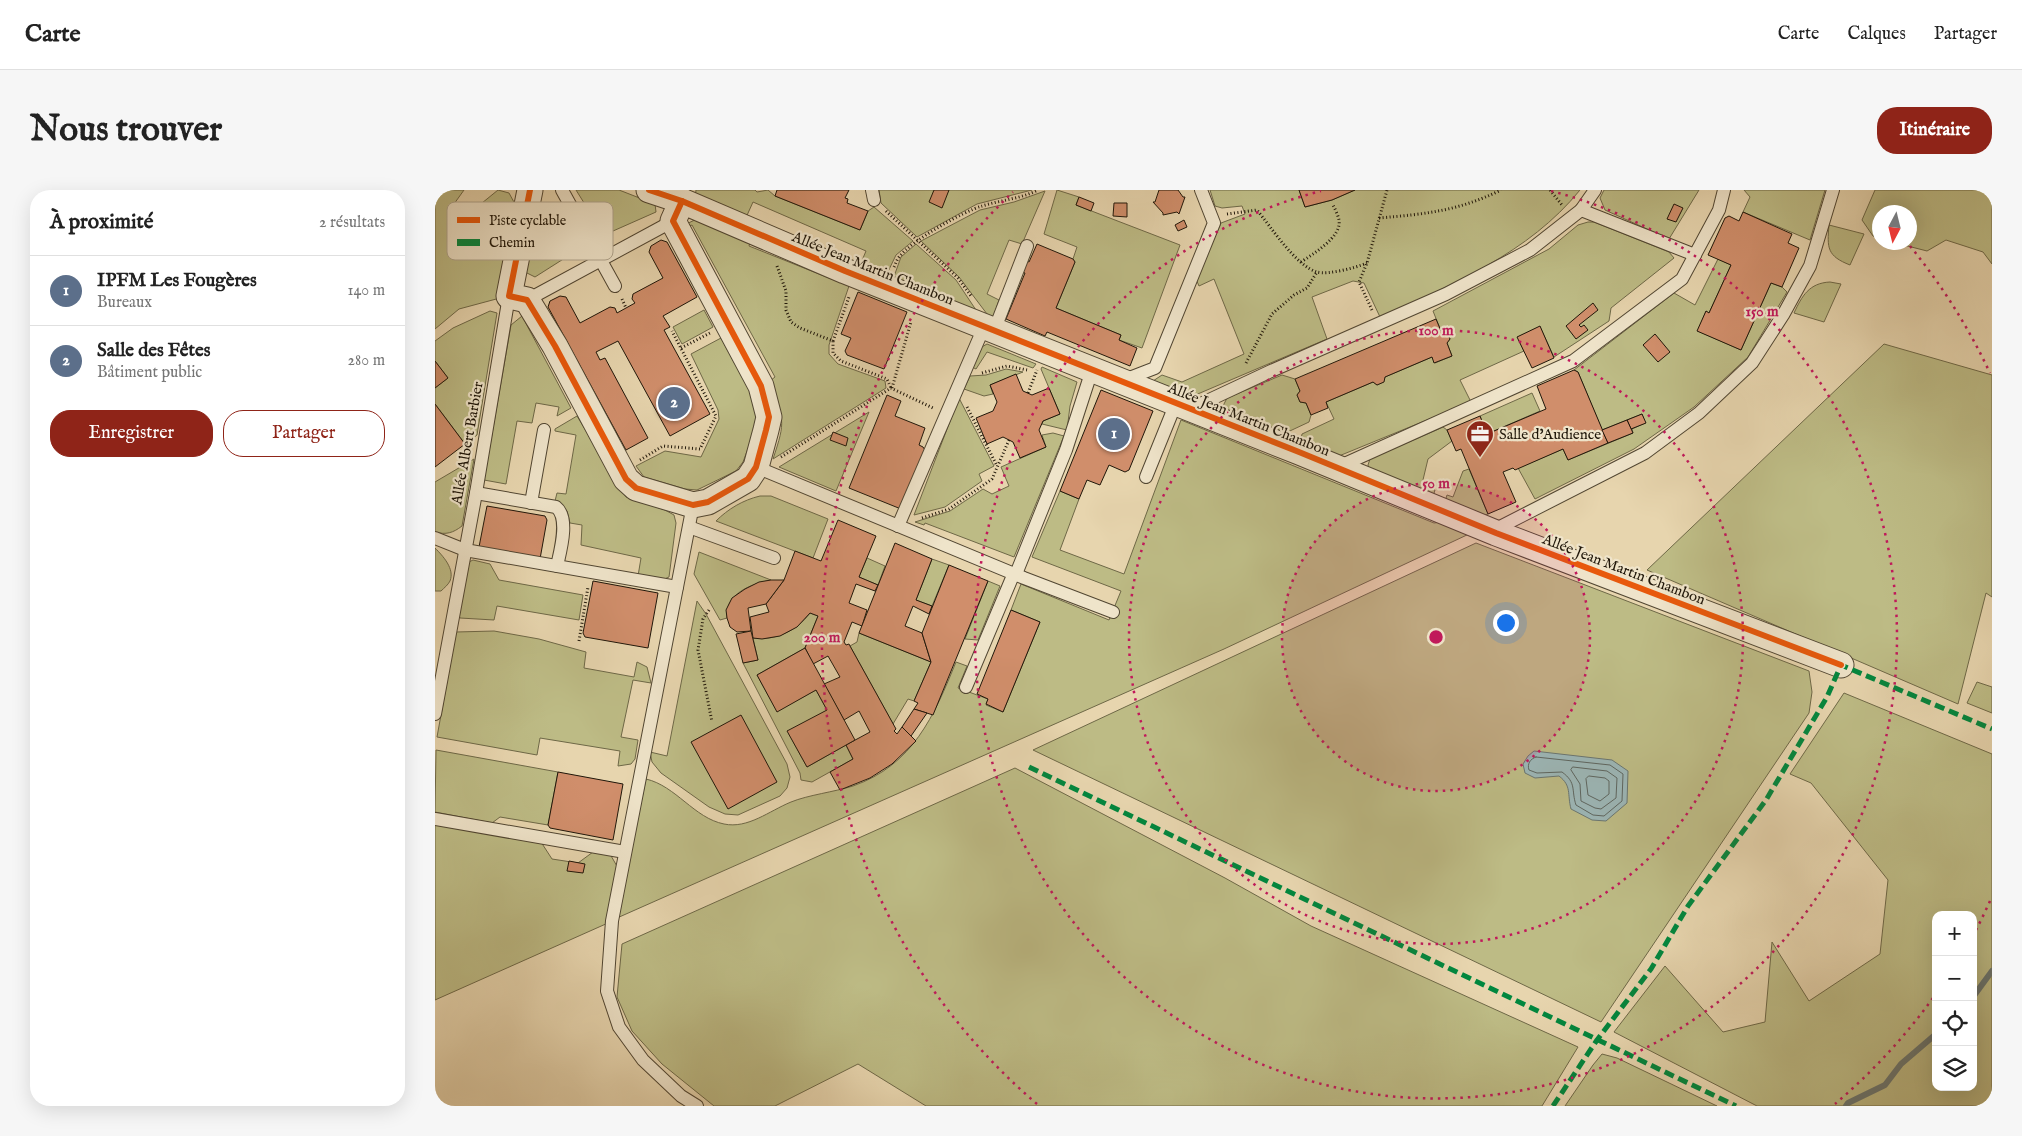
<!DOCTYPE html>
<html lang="fr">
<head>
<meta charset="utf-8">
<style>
  body { margin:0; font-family:"IM FELL English",serif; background:#f6f6f6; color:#222 }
  .controls { position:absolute; right:15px; bottom:15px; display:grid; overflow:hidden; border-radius:10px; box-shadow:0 5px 20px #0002 }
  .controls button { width:45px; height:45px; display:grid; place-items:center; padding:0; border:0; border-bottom:1px solid #e0e0e0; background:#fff; color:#222; font:25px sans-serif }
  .compass { position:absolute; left:1437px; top:15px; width:45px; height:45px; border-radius:50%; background:#fff; box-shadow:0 5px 20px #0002; rotate:187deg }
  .you { position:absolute; left:1070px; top:432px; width:18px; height:18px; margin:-12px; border:4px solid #fff; border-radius:50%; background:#1a73e8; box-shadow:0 0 0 8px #1a73e833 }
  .badge { display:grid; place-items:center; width:32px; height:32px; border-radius:50%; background:#8f2418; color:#fff; font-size:16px; font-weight:700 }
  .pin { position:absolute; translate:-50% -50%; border:2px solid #fff; box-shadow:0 1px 5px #0006 }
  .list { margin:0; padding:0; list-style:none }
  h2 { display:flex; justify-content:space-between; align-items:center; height:65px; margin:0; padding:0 20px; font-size:21px }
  h2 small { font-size:16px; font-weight:400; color:#767676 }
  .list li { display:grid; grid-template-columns:32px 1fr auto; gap:15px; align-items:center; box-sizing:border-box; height:70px; padding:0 20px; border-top:1px solid #e0e0e0 }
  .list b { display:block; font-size:19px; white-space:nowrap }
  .list p { margin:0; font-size:16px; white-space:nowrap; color:#767676 }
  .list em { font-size:16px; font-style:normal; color:#767676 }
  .actions { display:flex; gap:10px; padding:15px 20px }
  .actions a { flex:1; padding:11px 0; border:1px solid #8f2418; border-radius:20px; text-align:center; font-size:18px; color:#8f2418 }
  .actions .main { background:#8f2418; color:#fff }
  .icon { flex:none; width:28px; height:28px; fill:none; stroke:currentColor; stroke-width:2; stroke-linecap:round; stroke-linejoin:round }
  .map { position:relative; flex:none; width:1557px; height:916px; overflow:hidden; border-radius:20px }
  header { display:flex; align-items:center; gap:30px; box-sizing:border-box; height:70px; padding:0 25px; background:#fff; border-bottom:1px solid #e0e0e0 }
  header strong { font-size:24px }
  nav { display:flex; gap:28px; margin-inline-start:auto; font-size:18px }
  .intro { display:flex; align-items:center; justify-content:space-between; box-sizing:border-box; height:120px; padding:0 30px }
  h1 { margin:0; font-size:35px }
  .button { padding:12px 22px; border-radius:20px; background:#8f2418; color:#fff; font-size:18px; font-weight:700 }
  main { display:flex; gap:30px; padding:0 30px }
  aside { flex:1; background:#fff; border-radius:20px; box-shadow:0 5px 20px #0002 }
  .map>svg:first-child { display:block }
</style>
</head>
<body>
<header>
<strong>Carte</strong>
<nav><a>Carte</a><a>Calques</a><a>Partager</a></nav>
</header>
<div class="intro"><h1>Nous trouver</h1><a class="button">Itinéraire</a></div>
<main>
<aside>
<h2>À proximité<small>2 résultats</small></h2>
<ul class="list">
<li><span class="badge" style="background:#5c6f8a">1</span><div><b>IPFM Les Fougères</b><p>Bureaux</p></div><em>140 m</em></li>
<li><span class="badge" style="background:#5c6f8a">2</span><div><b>Salle des Fêtes</b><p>Bâtiment public</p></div><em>280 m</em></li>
</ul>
<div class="actions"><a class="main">Enregistrer</a><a>Partager</a></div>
</aside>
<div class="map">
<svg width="1557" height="916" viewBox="0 0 1557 916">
  <rect width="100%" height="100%" fill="#e7d5ae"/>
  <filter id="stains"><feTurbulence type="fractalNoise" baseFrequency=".004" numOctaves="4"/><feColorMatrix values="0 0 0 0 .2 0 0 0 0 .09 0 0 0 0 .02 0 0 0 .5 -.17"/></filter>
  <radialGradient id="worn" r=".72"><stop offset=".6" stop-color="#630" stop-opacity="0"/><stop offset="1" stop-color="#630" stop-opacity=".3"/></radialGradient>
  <g fill="#bdbb85" stroke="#6e6847" fill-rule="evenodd">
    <polygon points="0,0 29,0 14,21 20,35 63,0 74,3 80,14 65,108 24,119 0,139"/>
    <polygon points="141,0 184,0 220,14 221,22 169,45"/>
    <polygon points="261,0 320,0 322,2 333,0 340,6 425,40 433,21 439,17 478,51 461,65 449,90 423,80 431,61 318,12 309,32 260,8"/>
    <polygon points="444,0 597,0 542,14 482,47 446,13"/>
    <polygon points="622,0 644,7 641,15 745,55 707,158 684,150 686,145 621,118 640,72 638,69 642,57 609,44"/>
    <path d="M775,0H864L870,17L897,10L920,0H1145C1094,63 1017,95 945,127L929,93L918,91L877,107L892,149L758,206H743L715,193L727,185L747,192L809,164L779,89L764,96L761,89L786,33L810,24L807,16L787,18L780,16Z"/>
    <polygon points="1169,0 1264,0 1234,49 1170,20 1165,8"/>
    <polygon points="1309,0 1390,0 1375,50 1308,22 1315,7"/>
    <polygon points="1440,0 1557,0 1557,74 1548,62 1511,50 1492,61 1461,53 1474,52 1474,22 1444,22 1444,48 1438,46 1427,30"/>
    <polygon points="610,1 587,54 574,50 552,104 564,110 557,131 551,129 552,124 524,87 486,51 545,20 579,12"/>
    <polygon points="115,13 141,61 100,87 90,82 100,20"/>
    <path d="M264,28L316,50L314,56L414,96L394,155V164L403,174L450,191L451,198L338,269C351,230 350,229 331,194L340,187L257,35L249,38L247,36Z"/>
    <polygon points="1153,32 1159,32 1234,62 1239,68 1176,118 1174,131 1119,167 1105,137 1083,147 1089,161 1025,190 1036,212 899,268 865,254 867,244 899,229 891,212 938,192 942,195 948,192 950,187 997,167 1000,173 1017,166 1012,153 1015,149 1012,142 1006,141 998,121 1114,59 1143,35"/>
    <path d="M1394,35L1429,44L1415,75C1392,66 1392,58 1394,35Z"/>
    <polygon points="481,54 521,90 543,123 457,92 466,67"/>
    <polygon points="1283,69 1296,75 1274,123 1271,121 1263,141 1306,160 1336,93 1347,97 1352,102 1313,167 1259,217 1199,259 1100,309 1083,278 1128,259 1133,270 1198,243 1197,239 1210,233 1207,224 1167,240 1143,182 1139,180 1239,103 1260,115"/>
    <path d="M1395,92L1406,94L1389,132L1359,123C1367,106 1374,93 1395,92Z"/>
    <polygon points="269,120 278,137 247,154 238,137"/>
    <polygon points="55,121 62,123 42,245 30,254 0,214 0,198 13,188 0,171 0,151 18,138"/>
    <polygon points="87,126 136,218 122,226 124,217 101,213 97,233 82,231 71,294 49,290 76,135"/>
    <polygon points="286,148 321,212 323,223 321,237 308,272 301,281 262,300 250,299 209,287 201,276 230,261 266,267 284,229 283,220 256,164"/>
    <polygon points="552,154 601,174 598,178 552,162 541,179 537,177 545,158"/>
    <polygon points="1449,154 1557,185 1557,407 1551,403 1523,514 1212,380"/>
    <polygon points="607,177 642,192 635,216 632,240 607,234 608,231 625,224 606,179"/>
    <polygon points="571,179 588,182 555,195 558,204 549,206 529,199 535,186 551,185"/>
    <polygon points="847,185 860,189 865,201 862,205 865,212 871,213 876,225 874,232 842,247 789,224 788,216 792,208"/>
    <polygon points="1097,203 1105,221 1052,244 1045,226"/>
    <polygon points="524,208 559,276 544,284 547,291 510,317 479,325"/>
    <polygon points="434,222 401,301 344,277"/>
    <polygon points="142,226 191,307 230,320 239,325 241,333 234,387 227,390 203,386 206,368 146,355 147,335 135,333 132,321 120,311 122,303 131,304 141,245 120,241 120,239"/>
    <path d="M746,230L999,333L1006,332L1034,344L789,459L182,728L211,589C241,596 259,628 289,634C313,639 334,621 356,612C373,605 399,602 418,596C478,575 499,526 521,472L532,476L523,498L553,509L551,515L568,522L605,432L576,420L586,394L674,430L686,401L597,367L625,301L644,309L625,360L689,384Z"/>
    <polygon points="1008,237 1012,240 1017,251 993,269 987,294 1000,300 997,310 935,284 933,275 935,269"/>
    <polygon points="618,243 629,246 579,367 490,333 489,335 480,332 515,321 548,299 557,304 574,296 566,277 611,257 607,245"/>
    <path d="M39,269L27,336C18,343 11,345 0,342V292Z"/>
    <polygon points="1034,279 1053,324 1044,328 1009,315 1012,305 1018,307 1028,281"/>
    <path d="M325,306H336L393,329L378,368L281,331C293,319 308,310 325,306Z"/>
    <polygon points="1041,353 1374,481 1377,502 1374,523 1166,832 598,560"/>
    <path d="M0,358C8,366 20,379 15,391C13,395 9,398 6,401H0Z"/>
    <path d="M264,362L336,390C316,394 289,404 292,428L285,430L259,384Z"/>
    <polygon points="432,368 450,376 443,395 424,387"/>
    <polygon points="497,369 514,375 497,416 481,410"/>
    <polygon points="38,370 55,374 64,390 148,405 144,430 62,416 59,430 25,428 23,424 32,373"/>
    <polygon points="553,391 565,396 543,450 530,449"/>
    <polygon points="262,411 271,424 352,574 355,587 352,598 345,606 303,625 290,624 274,617 226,583 217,572 215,562 232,566"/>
    <path d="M375,423L383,426L370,458L322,485L342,521L381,500L392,520L354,544L372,577L411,555L418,569L377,592L366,590L365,583L308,473L323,470L318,448C340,451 362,441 375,423Z"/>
    <polygon points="59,441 104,449 151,462 149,478 199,487 202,472 212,477 216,493 198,490 186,547 203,550 200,569 196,574 183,576 185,561 105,548 102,565 2,547 21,442"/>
    <polygon points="424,443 496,472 479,511 473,509 458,534 415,456 422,452"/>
    <polygon points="1542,492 1557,497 1557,523 1532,513"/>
    <path d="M1409,503L1557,564V916H1322L1179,842L1230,776L1288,842L1330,832L1337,752L1374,811L1445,764L1453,690L1376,593L1355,584ZM1501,725H1538V897H1501Z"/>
    <polygon points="1,560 123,582 113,635 65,627 57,633 0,622"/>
    <polygon points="580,578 790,688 876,736 1143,857 1107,916 491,916 423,874 340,916 279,916 227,874 197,841 182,807 187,754"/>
    <polygon points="0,634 106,652 117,669 143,673 158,662 175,664 183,678 173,733 0,810"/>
    <polygon points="1167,864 1182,868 1282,916 1130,916 1158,875"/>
  </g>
  <path fill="#9cb6b6" stroke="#6a7671" d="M1099,561L1177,570L1193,581L1192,613L1171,631L1157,630L1136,619C1132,604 1137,596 1124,586L1100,588L1090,583L1088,574L1093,566Z"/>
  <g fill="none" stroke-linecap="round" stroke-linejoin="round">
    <g stroke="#5e6660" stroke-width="1">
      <path d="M1101,567L1175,575L1188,584L1187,611L1169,626L1158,625L1141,615C1136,600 1142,593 1127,582L1102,583L1094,580C1092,574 1095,569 1101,567Z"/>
      <polygon points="1138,577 1172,581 1182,588 1181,608 1166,619 1160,618 1146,611 1145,594 1136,580"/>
      <polygon points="1154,586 1170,588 1174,591 1174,604 1165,611 1153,605 1151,589"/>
    </g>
    <g stroke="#6a7671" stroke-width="6">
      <polyline points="1538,807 1557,781"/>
      <polyline points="1411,916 1413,913 1450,895 1466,874 1501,844"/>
    </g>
  </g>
  <g fill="#d08e6b" stroke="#1f1609">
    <polygon points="342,0 414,0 410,8 413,9 412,13 433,21 425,40 340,6"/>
    <polygon points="499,0 514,0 507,18 494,12"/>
    <polygon points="724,0 743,0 748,7 750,7 744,24 742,22 728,25 728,23 718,12 720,12"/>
    <polygon points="864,0 920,0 897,10 870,17"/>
    <polygon points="644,7 659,13 656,21 641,15"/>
    <polygon points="679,13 692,13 692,27 678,26"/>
    <polygon points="1239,14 1248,18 1241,32 1232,29"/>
    <polygon points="1308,22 1357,44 1353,53 1364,58 1347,97 1336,93 1306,160 1262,141 1271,121 1274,123 1296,75 1273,65 1290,28 1294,26 1304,31"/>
    <polygon points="749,30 752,37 743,41 740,35"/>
    <polygon points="226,50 232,52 262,107 228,126 235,137 229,140 275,224 235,246 183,151 161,162 165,170 170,168 213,248 191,260 113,117 115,111 125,106 131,107 145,133 175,117 180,118 182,123 200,113 197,109 198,104 228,88 214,62 216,56"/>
    <polygon points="602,54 638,69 640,72 621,118 686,145 684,150 702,158 695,176 612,142 610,146 571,129 590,83 587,82 592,71 594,72"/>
    <polygon points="423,102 472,122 449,179 412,165 410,161 416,148 406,144"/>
    <polygon points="1158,113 1163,120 1144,135 1146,137 1149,135 1153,140 1141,149 1131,136"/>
    <polygon points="1001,129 1006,141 1012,142 1015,149 1012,153 1017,166 999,173 997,167 950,187 949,192 942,195 938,192 891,212 893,218 876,225 871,213 865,212 862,205 865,201 860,189"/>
    <polygon points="1105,136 1119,168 1097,178 1082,147"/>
    <polygon points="1220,144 1235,162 1223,172 1208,155"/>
    <polygon points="0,171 13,188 0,198"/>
    <polygon points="1139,180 1143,182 1173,253 1133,270 1128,259 1080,280 1078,278 1068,282 1081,312 1053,324 1026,259 1021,261 1012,240 1045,226 1052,244 1111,219 1102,196"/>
    <polygon points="581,184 588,201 597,205 614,198 625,224 608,231 604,240 611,257 585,268 578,252 568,247 552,254 541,228 558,221 562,212 555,195"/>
    <polygon points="666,200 718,221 694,280 690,282 674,275 665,295 652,290 644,309 625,301"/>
    <polygon points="452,205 466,211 460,226 490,238 484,255 488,257 490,260 466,319 414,298"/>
    <polygon points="0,214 30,254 0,277"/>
    <polygon points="1207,224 1211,233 1196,239 1192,230"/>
    <polygon points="1192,230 1198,243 1173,253 1167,240"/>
    <polygon points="398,242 413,248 411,256 395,250"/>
    <polygon points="52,316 110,326 112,330 105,369 44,357"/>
    <polygon points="403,330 441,346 424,387 443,395 440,401 421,394 414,413 432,420 427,436 417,432 409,452 411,455 414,454 415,456 461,539 459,541 462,544 467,537 481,551 457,574 435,588 405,600 395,582 418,569 411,555 435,542 424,521 409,530 389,494 405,487 393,466 378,474 370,458 383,426 375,423 362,437 345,446 327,449 318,448 315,427 334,422 331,414 349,390 360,361 386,371"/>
    <polygon points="460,353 497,369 481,410 497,416 494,424 478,416 470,436 487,443 496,472 424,443"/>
    <polygon points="514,375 553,391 498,525 479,519 483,513 479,511 496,472 487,443"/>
    <polygon points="336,390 349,390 331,414 313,418 316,441 302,442 295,437 292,428 291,420 297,408 310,399 324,392"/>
    <polygon points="158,391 223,403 213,458 150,447 148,443"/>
    <polygon points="576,420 605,432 568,522 551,514 553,509 542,504"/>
    <polygon points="316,441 323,470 308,473 301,444"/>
    <polygon points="370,458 420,550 372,577 352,541 392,520 381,500 342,522 322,485"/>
    <polygon points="479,519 492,523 476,546 467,537"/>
    <polygon points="306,525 342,592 293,619 256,552"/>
    <polygon points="123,582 188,594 178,650 115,638 113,635"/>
    <polygon points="134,671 150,674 148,683 132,681"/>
  </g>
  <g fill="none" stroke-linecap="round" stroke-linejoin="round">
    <g stroke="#514632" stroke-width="14">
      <g id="service">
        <polyline points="127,0 180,96"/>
        <polyline points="437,0 439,10"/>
        <polyline points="1146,20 1260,65"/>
        <polyline points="92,110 238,31"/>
        <polyline points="559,141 592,56"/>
        <polyline points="689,190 720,178 779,33 766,0"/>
        <polyline points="755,219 836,181 1011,104 1095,60 1146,20 1160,0"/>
        <polyline points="321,277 589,388 678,422"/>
        <polyline points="903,277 1138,171 1247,89 1284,20 1289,0"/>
        <polyline points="711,287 741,213"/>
        <path d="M41,303L121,317C135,328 125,362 122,376"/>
        <polyline points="96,313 109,240"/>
        <polyline points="258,315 177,731 172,801 184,837 208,870 246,906 262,916"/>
        <polyline points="463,336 549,137"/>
        <polyline points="254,337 339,368"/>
        <polyline points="1057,341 1210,263 1264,223 1317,173 1348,125 1375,76 1398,0"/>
        <polyline points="0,348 30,360 242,397"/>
        <polyline points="581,384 631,260 657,180"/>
        <polyline points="531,497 579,383"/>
        <polyline points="0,524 41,303 74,106"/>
        <polyline points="0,629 190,662"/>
      </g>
    </g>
    <g stroke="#514632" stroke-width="27">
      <g id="minor">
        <polyline points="95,0 74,106 92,110 120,156 191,289 201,298 258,315 273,312 313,289 321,277 331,240 334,227 326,196 238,31 247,11"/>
        <polyline points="214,0 247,11 410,81 864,262 1061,343 1406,475"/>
      </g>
    </g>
    <g stroke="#1f1609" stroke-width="3" stroke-dasharray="1 2.5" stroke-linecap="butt">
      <polyline points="1115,0 1127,15"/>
      <polyline points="451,21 523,88 536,106"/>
      <path d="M792,24L822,20C836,37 861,76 882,82C893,85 920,78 932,73"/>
      <path d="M944,28C991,24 1023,21 1066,0"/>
      <path d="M866,72C878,64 907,47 904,30C903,25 900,19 898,15"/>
      <polyline points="342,76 351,101 351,120 356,132 365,138 398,151 398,163 406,171 452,189 456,198"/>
      <path d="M459,77C461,73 462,69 465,66C476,51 529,21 547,16C566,10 585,9 603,0"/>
      <polyline points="187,109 191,118"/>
      <polyline points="937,120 924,92 932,73 952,0"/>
      <polyline points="398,151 414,107"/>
      <polyline points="246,158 275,143"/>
      <polyline points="811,173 837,124 859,105 872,98 882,82"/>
      <polyline points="547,183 572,176 592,180"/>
      <polyline points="457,198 476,132"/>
      <polyline points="593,203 602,180"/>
      <polyline points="532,217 562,276"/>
      <polyline points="346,267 456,198 498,218"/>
      <polyline points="205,270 228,256 265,259 281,226 237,141"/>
      <polyline points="487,328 514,319 557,289 574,250"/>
      <polyline points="274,420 268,429 263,460 277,532"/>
      <polyline points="144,451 153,397"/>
    </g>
    <use href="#service" stroke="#efe4ca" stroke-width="12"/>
    <use href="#minor" stroke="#efe4ca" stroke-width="25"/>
    <g stroke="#00873e" stroke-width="5" stroke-dasharray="10 5" stroke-linecap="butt">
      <polyline points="594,577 1301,916"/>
      <polyline points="1118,916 1162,850 1216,779 1253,716 1331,610 1392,507 1406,475 1557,539"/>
    </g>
    <g stroke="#efe4ca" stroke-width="9">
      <g id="cycleway">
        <polyline points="95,0 74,106 92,110 120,156 191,289 201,298 258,315 273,312 313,289 321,277 331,240 334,227 326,196 238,31 247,11"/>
        <polyline points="214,0 247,11 410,81 864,262 1061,343 1406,475"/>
      </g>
    </g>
    <use href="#cycleway" stroke="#e8590c" stroke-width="6"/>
  </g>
  <circle cx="1001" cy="447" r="154" fill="#c2185b" fill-opacity=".12"/>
  <g fill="none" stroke="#c2185b" stroke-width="2.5" stroke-dasharray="2.5 5">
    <circle cx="1001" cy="447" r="154"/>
    <circle cx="1001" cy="447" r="307"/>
    <path d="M1116 1A461 461 0 1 1 886 1"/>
    <path d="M1555 711A614 614 0 0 1 1541 740M1498 808A614 614 0 0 1 1400 914M602 914A614 614 0 0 1 578 2M1475 56A614 614 0 0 1 1555 183"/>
  </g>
  <defs>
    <g id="office-pin" transform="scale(1.4375)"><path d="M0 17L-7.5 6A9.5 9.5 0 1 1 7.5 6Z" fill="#8f2418" stroke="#efe4ca"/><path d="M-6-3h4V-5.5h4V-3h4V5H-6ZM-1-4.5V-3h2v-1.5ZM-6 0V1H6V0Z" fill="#fff"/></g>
  </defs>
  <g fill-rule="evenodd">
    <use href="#office-pin" x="1045" y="244"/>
  </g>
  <g text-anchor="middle" stroke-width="4.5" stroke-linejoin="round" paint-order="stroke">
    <g font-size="15" fill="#1f1609" stroke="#efe4ca">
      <text transform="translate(438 78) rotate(22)" y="5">Allée Jean Martin Chambon</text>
      <text transform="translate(814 229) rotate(22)" y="5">Allée Jean Martin Chambon</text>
      <text transform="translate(32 253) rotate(-80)" y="5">Allée Albert Barbier</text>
      <text transform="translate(1189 379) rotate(21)" y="5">Allée Jean Martin Chambon</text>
    </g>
    <g font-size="15" fill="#1f1609" stroke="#efe4ca" text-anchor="start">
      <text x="1064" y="249">Salle d'Audience</text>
    </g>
  </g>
  <rect x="12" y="12" width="166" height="58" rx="8" fill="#efe4ca" stroke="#b1a690" stroke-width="1"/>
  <rect x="22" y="27" width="23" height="6" fill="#e8590c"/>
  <rect x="22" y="49" width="23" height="7" fill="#00873e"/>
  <g font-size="14" fill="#1f1609">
    <text x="54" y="35">Piste cyclable</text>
    <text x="54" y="57">Chemin</text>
  </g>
  <circle cx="1001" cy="447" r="8" fill="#c2185b" stroke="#efe4ca" stroke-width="2.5"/>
  <g font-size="15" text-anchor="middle" font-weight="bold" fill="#c2185b" stroke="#efe4ca" stroke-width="4.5" stroke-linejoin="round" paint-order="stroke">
    <text x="1327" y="126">150 m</text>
    <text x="1001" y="145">100 m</text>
    <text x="1001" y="298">50 m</text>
    <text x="387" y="452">200 m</text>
  </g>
  <rect width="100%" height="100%" filter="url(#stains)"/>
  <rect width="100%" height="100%" fill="url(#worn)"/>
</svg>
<div class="controls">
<button>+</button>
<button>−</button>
<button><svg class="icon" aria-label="locate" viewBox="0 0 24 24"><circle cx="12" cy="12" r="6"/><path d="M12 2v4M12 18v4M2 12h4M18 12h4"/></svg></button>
<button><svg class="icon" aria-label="layers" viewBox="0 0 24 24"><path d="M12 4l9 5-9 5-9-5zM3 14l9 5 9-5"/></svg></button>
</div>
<svg class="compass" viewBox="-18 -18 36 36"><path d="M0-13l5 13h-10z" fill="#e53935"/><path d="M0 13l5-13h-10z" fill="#767676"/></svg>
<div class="you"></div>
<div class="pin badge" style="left:679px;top:244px;background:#5c6f8a">1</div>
<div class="pin badge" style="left:239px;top:213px;background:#5c6f8a">2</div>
</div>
</main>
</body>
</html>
